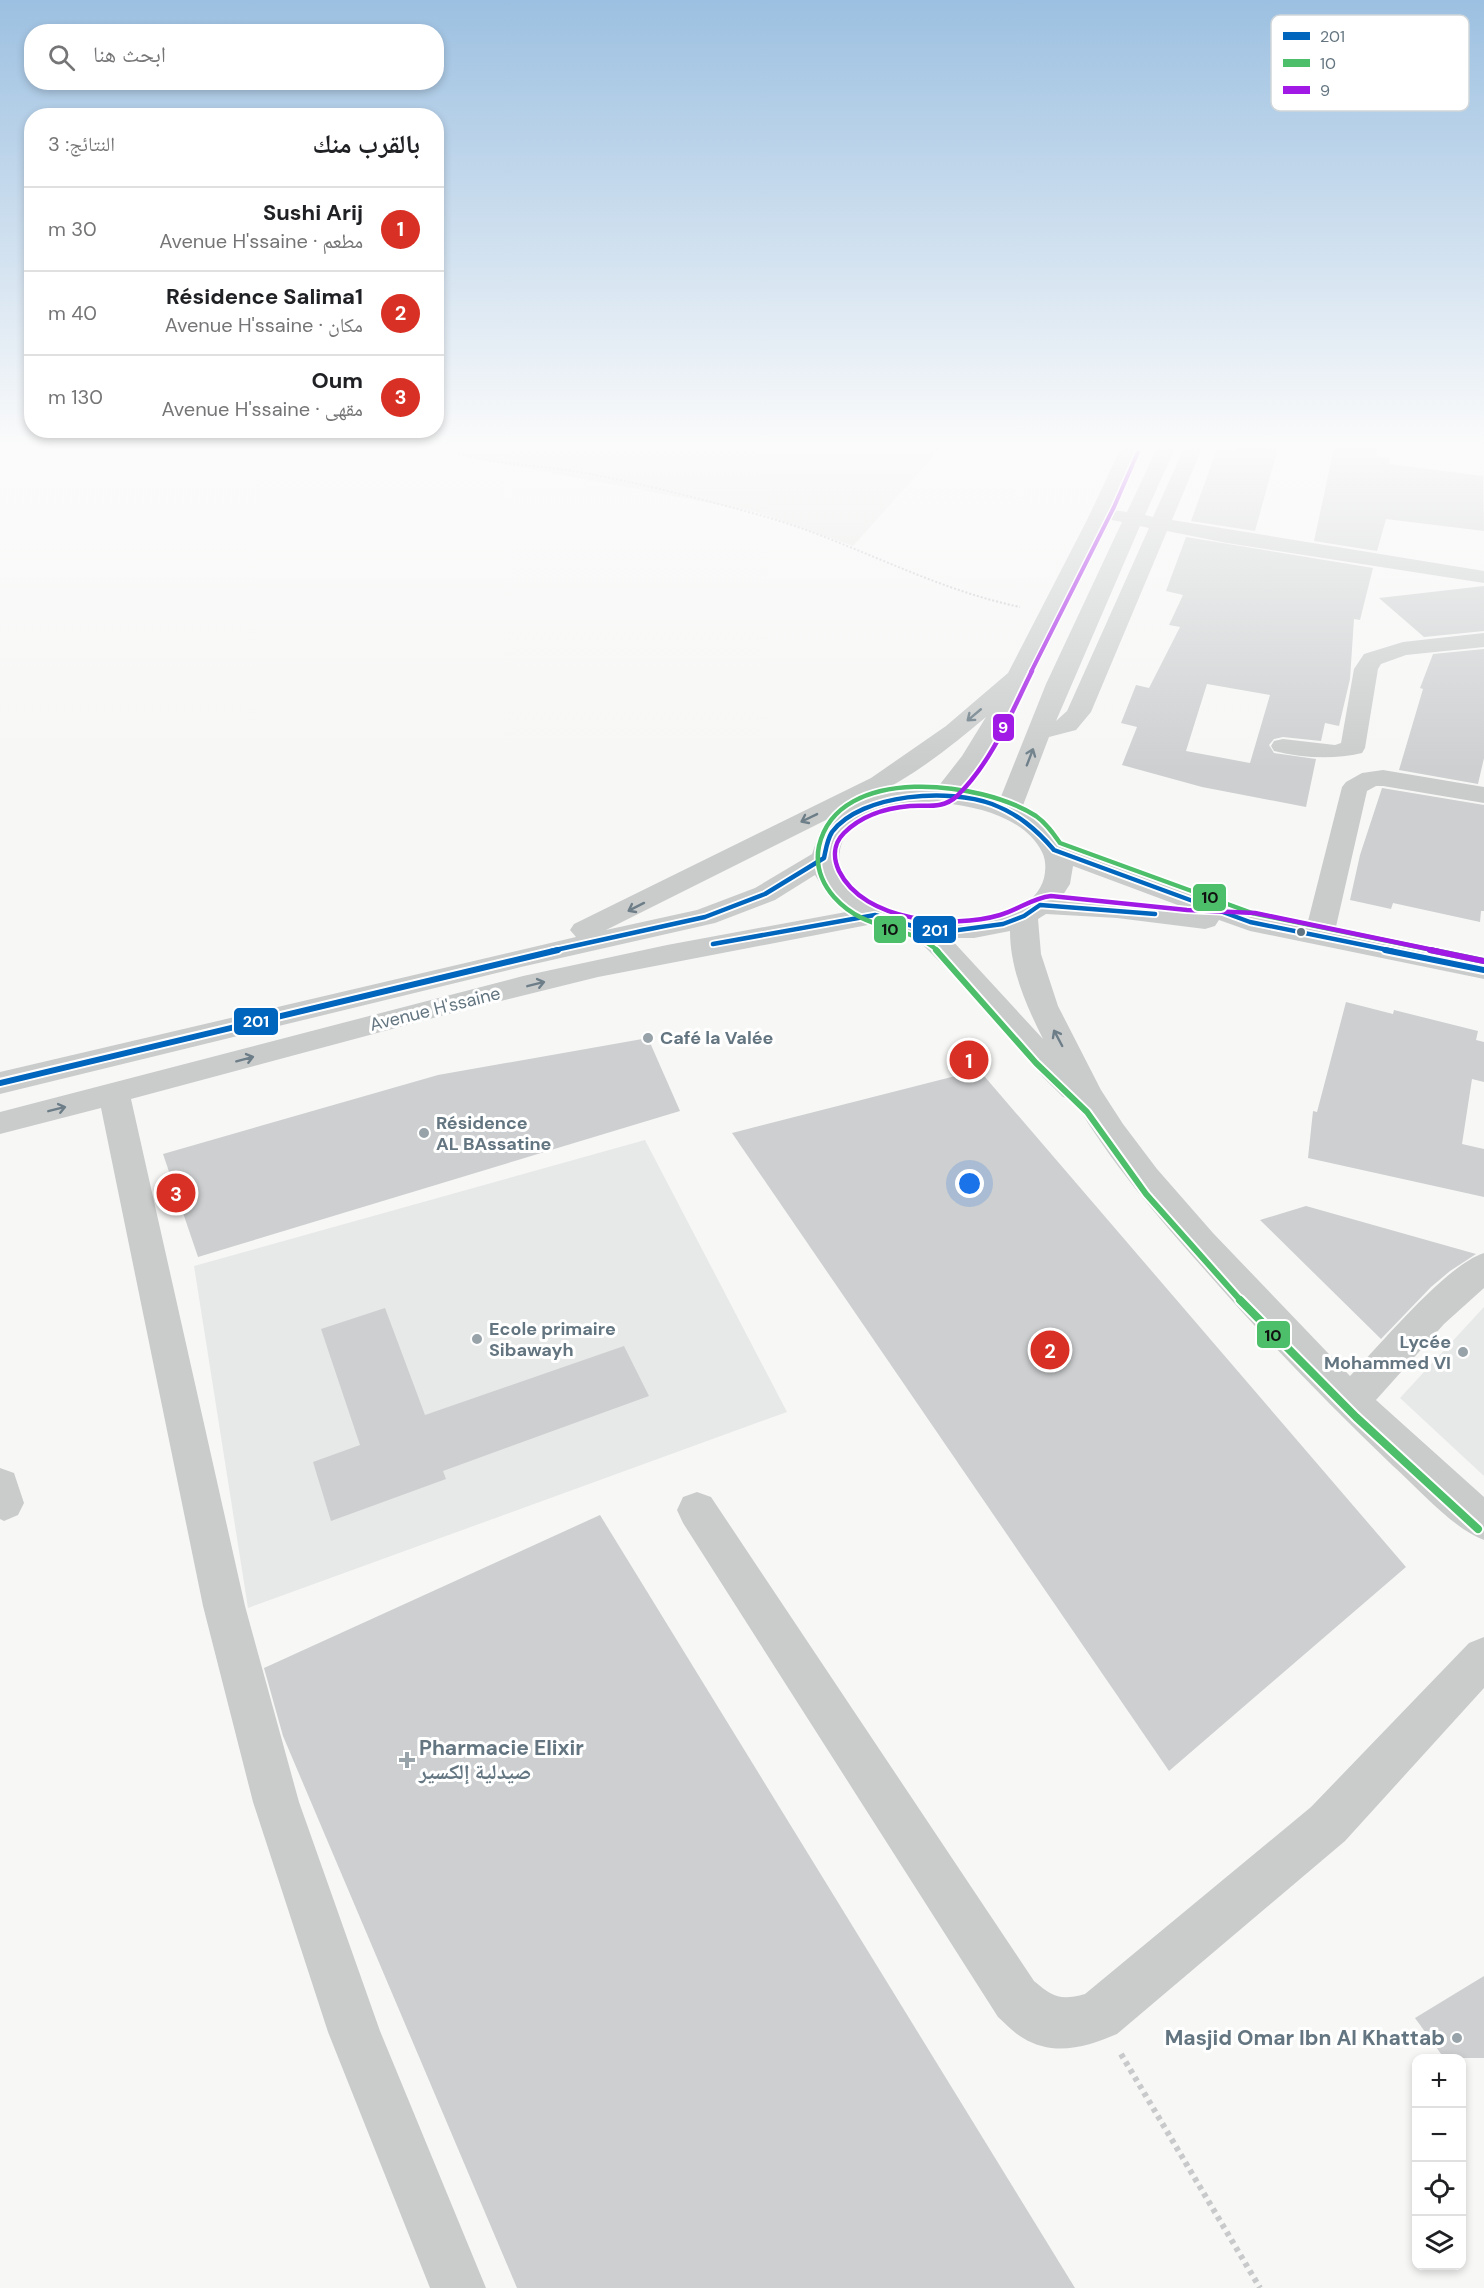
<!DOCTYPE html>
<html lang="ar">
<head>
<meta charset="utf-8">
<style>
  body { margin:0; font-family:"DM Sans","Noto Naskh Arabic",sans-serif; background:#f6f6f6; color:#202124; direction:rtl }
  .controls { position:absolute; right:18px; bottom:18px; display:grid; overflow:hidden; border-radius:12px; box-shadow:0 3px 9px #0003 }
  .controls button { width:54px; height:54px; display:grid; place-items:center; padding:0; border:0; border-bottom:2px solid #e0e0e0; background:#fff; color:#202124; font:30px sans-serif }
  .you { position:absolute; left:970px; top:1184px; width:21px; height:21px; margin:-15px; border:4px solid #fff; border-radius:50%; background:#1a73e8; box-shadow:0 0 0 9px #1a73e833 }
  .badge { display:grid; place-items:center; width:39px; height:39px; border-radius:50%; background:#d93025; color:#fff; font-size:20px; font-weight:700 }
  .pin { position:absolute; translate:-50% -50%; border:3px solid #fff; box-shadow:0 2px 6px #0006 }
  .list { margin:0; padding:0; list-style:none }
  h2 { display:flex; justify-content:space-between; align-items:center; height:78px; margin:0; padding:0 24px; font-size:26px }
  h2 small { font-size:20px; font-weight:400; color:#757577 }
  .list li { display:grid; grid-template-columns:39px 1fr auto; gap:18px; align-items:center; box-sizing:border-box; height:84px; padding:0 24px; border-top:2px solid #e0e0e0 }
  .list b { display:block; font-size:22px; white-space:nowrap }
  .list p { margin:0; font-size:20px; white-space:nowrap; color:#757577 }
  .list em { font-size:20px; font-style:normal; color:#757577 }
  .icon { flex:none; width:33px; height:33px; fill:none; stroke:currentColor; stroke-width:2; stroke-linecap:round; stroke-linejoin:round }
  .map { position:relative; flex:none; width:1484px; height:2288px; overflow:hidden; direction:ltr }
  .search { position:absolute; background:#fff; box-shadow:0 3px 9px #0003; left:24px; top:24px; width:420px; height:66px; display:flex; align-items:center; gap:15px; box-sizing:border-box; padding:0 21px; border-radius:24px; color:#757577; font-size:22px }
  .panel { position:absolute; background:#fff; box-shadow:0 3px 9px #0003; left:24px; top:108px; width:420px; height:330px; border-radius:24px; direction:rtl }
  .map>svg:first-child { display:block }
</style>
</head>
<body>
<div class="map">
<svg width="1484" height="2288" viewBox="0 0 1484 2288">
  <rect width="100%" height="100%" fill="#f7f7f6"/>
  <g fill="#e7e9e8">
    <polygon points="645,1140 787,1412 248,1608 194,1266"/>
    <polygon points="1484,1307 1484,1476 1400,1398"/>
  </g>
  <polygon fill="#e6e9e4" points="443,448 941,448 853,546 756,512 474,458"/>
  <g fill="#cdcfd0" fill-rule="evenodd">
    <polygon points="1235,448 1278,448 1255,531 1191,521 1217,449 1233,451"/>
    <polygon points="1334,448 1378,448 1376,456 1390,458 1389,464 1483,476 1484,531 1386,519 1377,551 1314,541"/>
    <path d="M1186,537L1373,568L1360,620L1354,619L1350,679L1339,726L1325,723L1321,741L1283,737L1274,739L1269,745L1274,753L1316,759L1306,807L1202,787L1122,765L1137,727L1121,723L1136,685L1149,688L1180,627L1169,625L1183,595L1166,591ZM1207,684L1270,695L1250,763L1186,751Z"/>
    <polygon points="1484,586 1484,631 1424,637 1379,598"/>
    <polygon points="1484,649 1484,758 1478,784 1399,770 1423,689 1420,688 1433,654"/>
    <polygon points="1382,788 1484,805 1484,911 1481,911 1480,922 1393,903 1391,909 1350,900 1360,855"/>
    <polygon points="1346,1002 1393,1014 1394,1010 1478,1031 1476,1040 1484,1042 1484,1082 1472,1079 1462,1144 1484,1149 1484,1197 1308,1158 1313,1111 1317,1112"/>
    <polygon points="648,1038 680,1111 198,1257 163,1154 438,1075"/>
    <polygon points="979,1070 1406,1567 1169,1771 732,1133"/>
    <polygon points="1306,1206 1476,1254 1450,1271 1431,1287 1381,1339 1260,1220"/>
    <polygon points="385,1308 425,1415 624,1346 649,1396 443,1471 446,1479 331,1521 313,1462 360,1445 321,1329"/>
    <polygon points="600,1515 1075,2288 517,2288 283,1736 264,1668"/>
    <polygon points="1484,1976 1484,2058 1444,2058 1415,2018"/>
  </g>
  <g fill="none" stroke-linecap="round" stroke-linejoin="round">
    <path stroke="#c8c9ca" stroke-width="2" stroke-dasharray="2 2" stroke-linecap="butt" d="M439,448C483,464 528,464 573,471C637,482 701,499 763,516C851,541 929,588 1020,607"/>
    <polyline stroke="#c8c9ca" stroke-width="6" stroke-dasharray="4.5 4.5" stroke-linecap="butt" points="1121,2054 1260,2288"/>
    <g fill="#cacccc" fill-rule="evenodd">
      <path d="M1121,448H1139L1112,510L1127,512L1157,448H1175L1145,515L1153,517L1184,448H1202L1172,520L1484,571V583L1227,543L1167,531L1091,712L1076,730L1049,737L1022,808L1050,826L1065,845L1257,915L1307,925L1342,787L1346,782L1362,773L1383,770L1484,787V803L1383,786H1376L1367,791L1335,931L1484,961V979L1250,931L1219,920L1215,926L1205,929L1117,918L1046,914L1038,919L1041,954L1058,1006L1101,1090L1123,1124L1157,1169L1213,1233L1350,1376C1380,1345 1446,1265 1484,1253V1288L1444,1324L1376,1400L1484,1497V1540C1452,1528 1419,1489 1393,1466C1327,1403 1264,1338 1204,1269C1157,1216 1110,1162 1074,1100L1063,1097L1043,1077L952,974L912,934L873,924L598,977L448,1014L131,1099L245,1606L299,1802L380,2031L486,2288H430L328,2032L253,1802L203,1606L101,1108L0,1134V1112L523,976L667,945L846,912L829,897L815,875L775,900L715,923L521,967L0,1094V1072L576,937L570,930L574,924L871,778L946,726L1008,673L1087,520ZM1107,519L1122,522L1046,684L1000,799L962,790L985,759L1008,720ZM1140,526L1149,528L1067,711L1056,721ZM986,717L962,756L937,788L893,792L871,797C912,777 951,747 986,717ZM944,803C979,807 1025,818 1042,852C1046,860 1046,869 1044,878C1025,952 808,925 843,840C858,805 911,804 944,803ZM832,817L820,831L812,854L755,888L697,910L606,930ZM1073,866L1191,910L1061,898L1070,884ZM1010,931C1010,969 1026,1005 1043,1039L950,938H974Z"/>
      <path d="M1484,633V647L1406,655L1381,664L1378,669L1365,748L1362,753C1333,760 1303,758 1274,751L1271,746L1274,741L1283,739L1335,745L1341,743L1354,669L1364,654L1403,642Z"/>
      <polygon points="0,1468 14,1473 24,1503 18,1515 4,1521 0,1519"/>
      <path d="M697,1492L711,1497L1034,1981C1053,1997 1060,2001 1085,1994L1311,1807L1469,1643L1484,1637V1688L1345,1841L1117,2034C1087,2047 1054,2057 1023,2038C1014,2033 1006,2024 998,2017L683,1523L677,1510L683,1497Z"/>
    </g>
    <g stroke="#fff" stroke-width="8">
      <g id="bus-1-far1">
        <polyline points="713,944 875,915 923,929 951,931 1003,924 1024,916 1040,905 1155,914"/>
        <path d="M551,951L705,917L765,894L824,858C826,849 827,840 832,832C862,793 950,788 992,804C1018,814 1036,829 1054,850L1250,922L1393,951"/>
      </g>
    </g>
    <g stroke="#fff" stroke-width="10">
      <g id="bus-1">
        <polyline points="1385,950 1484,970"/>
        <polyline points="0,1083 558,950"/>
      </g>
    </g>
    <g stroke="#fff" stroke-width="8">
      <path id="bus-2-far2" d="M938,951C906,923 866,933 834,897C822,883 815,865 819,846C838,763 982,781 1036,816C1046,823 1053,833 1060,843L1252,913L1437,951"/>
    </g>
    <g stroke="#fff" stroke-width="10">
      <g id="bus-2-far1">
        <polyline points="936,950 1036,1063 1087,1112 1146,1194 1241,1301"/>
        <polyline points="1430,950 1484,961"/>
      </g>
    </g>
    <g stroke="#fff" stroke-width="12">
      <polyline id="bus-2" points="1240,1300 1356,1417 1478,1529"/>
    </g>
    <g stroke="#fff" stroke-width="7">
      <polyline id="bus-3-far2" points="1031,672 1114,507 1138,452"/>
    </g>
    <g stroke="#fff" stroke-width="8">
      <path id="bus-3-far1" d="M1032,671C1011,713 992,762 957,796C943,809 928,805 910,806C886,808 861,816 844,833C833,844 833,858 839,871C864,922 953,929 1000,915C1018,910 1032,898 1051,896L1187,910L1255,913L1438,951"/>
    </g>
    <g stroke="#fff" stroke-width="10">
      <polyline id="bus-3" points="1430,950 1484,961"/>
    </g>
    <use href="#bus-1-far1" stroke="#0065bd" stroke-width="4.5"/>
    <use href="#bus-1" stroke="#0065bd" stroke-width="6"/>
    <use href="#bus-2-far2" stroke="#4dbe6a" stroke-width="4.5"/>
    <use href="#bus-2-far1" stroke="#4dbe6a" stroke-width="6"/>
    <use href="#bus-2" stroke="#4dbe6a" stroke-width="8"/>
    <use href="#bus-3-far2" stroke="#a019e5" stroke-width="4"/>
    <use href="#bus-3-far1" stroke="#a019e5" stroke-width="4.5"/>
    <use href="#bus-3" stroke="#a019e5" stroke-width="6"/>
  </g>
  <defs><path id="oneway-shaft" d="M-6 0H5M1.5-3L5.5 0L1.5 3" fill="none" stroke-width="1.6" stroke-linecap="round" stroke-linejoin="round" transform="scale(1.5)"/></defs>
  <g stroke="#6d7e88">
    <use href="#oneway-shaft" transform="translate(974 715) rotate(140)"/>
    <use href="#oneway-shaft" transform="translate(1030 757) rotate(-69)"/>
    <use href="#oneway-shaft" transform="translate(809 818) rotate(154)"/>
    <use href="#oneway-shaft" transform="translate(636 907) rotate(153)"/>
    <use href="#oneway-shaft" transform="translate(536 984) rotate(-14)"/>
    <use href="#oneway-shaft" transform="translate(1058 1038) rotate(-118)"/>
    <use href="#oneway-shaft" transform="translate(245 1059) rotate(-15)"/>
    <use href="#oneway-shaft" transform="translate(57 1109) rotate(-14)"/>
  </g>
  <linearGradient id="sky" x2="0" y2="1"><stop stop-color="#9cc0e1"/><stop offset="0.58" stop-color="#fbfbfb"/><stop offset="1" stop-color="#fbfbfb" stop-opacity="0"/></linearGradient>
  <rect width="1484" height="769" fill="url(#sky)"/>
  <circle fill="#637580" stroke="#fff" stroke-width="2" cx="1301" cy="932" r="5"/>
  <g fill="#97a2a9" stroke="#fff" stroke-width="2">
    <circle cx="648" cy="1038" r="6"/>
    <circle cx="424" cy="1133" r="6"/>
    <circle cx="477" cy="1339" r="6"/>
    <circle cx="1463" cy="1352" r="6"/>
    <path d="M404 1751h6v6h6v6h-6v6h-6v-6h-6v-6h6z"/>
    <circle cx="1457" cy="2038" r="6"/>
  </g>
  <g text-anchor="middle" stroke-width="6" stroke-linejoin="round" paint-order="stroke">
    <g font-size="18" fill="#637580" stroke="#fff">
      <text transform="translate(435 1009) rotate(-14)" y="6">Avenue H'ssaine</text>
    </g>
    <g font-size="18" font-weight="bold" fill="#637580" stroke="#fff" text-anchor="start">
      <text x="660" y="1044">Café la Valée</text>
      <text x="436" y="1129">Résidence<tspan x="436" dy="21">AL BAssatine</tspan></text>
      <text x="489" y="1335">Ecole primaire<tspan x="489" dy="21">Sibawayh</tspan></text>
      <text x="1451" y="1348" text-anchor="end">Lycée<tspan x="1451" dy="21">Mohammed VI</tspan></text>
    </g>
    <g font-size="21" font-weight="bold" fill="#637580" stroke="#fff" text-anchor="start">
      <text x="419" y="1755">Pharmacie Elixir<tspan x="419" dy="24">صيدلية إلكسير</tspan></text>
      <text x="1445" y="2045" text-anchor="end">Masjid Omar Ibn Al Khattab</text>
    </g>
  </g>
  <rect x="1271" y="15" width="198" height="96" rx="9" fill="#fff" stroke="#d0d6d9" stroke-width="1.5"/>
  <rect x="1283" y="32" width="27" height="8" fill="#0065bd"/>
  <rect x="1283" y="59" width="27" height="8" fill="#4dbe6a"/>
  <rect x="1283" y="86" width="27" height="8" fill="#a019e5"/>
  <g font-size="16" fill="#637580">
    <text x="1320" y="42">201</text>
    <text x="1320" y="69">10</text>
    <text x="1320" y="96">9</text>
  </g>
  <g stroke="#fff" stroke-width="2">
    <rect x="992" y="713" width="23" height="29" rx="6" fill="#a019e5"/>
    <rect x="1192" y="883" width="35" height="29" rx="6" fill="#4dbe6a"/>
    <rect x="873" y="915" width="34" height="29" rx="6" fill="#4dbe6a"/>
    <rect x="912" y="915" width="45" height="29" rx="6" fill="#0065bd"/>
    <rect x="233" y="1007" width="46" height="29" rx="6" fill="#0065bd"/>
    <rect x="1256" y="1320" width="35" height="29" rx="6" fill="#4dbe6a"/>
  </g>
  <g font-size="16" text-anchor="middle" font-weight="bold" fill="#fff">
    <text x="1003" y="733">9</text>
    <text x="935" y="936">201</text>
    <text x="256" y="1027">201</text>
  </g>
  <g font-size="16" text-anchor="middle" font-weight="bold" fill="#111">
    <text x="1210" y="903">10</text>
    <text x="890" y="935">10</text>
    <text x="1273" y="1341">10</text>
  </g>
</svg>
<div class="controls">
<button>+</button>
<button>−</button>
<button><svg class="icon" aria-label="locate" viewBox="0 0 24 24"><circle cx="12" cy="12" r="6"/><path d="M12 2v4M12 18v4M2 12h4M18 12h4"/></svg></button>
<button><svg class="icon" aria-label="layers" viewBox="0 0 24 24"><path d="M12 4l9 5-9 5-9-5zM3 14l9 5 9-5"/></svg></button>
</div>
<div class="you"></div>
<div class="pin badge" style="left:969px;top:1060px">1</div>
<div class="pin badge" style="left:1050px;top:1350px">2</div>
<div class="pin badge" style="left:176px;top:1193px">3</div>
<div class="search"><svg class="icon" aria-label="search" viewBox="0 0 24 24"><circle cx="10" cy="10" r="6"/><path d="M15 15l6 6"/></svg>ابحث هنا</div>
<section class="panel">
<h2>بالقرب منك<small>النتائج: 3</small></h2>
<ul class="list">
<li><span class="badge">1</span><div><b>Sushi Arij</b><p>مطعم · Avenue H'ssaine</p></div><em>30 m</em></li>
<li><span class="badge">2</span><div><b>Résidence Salima1</b><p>مكان · Avenue H'ssaine</p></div><em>40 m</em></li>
<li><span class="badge">3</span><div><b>Oum</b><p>مقهى · Avenue H'ssaine</p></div><em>130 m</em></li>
</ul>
</section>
</div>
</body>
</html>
